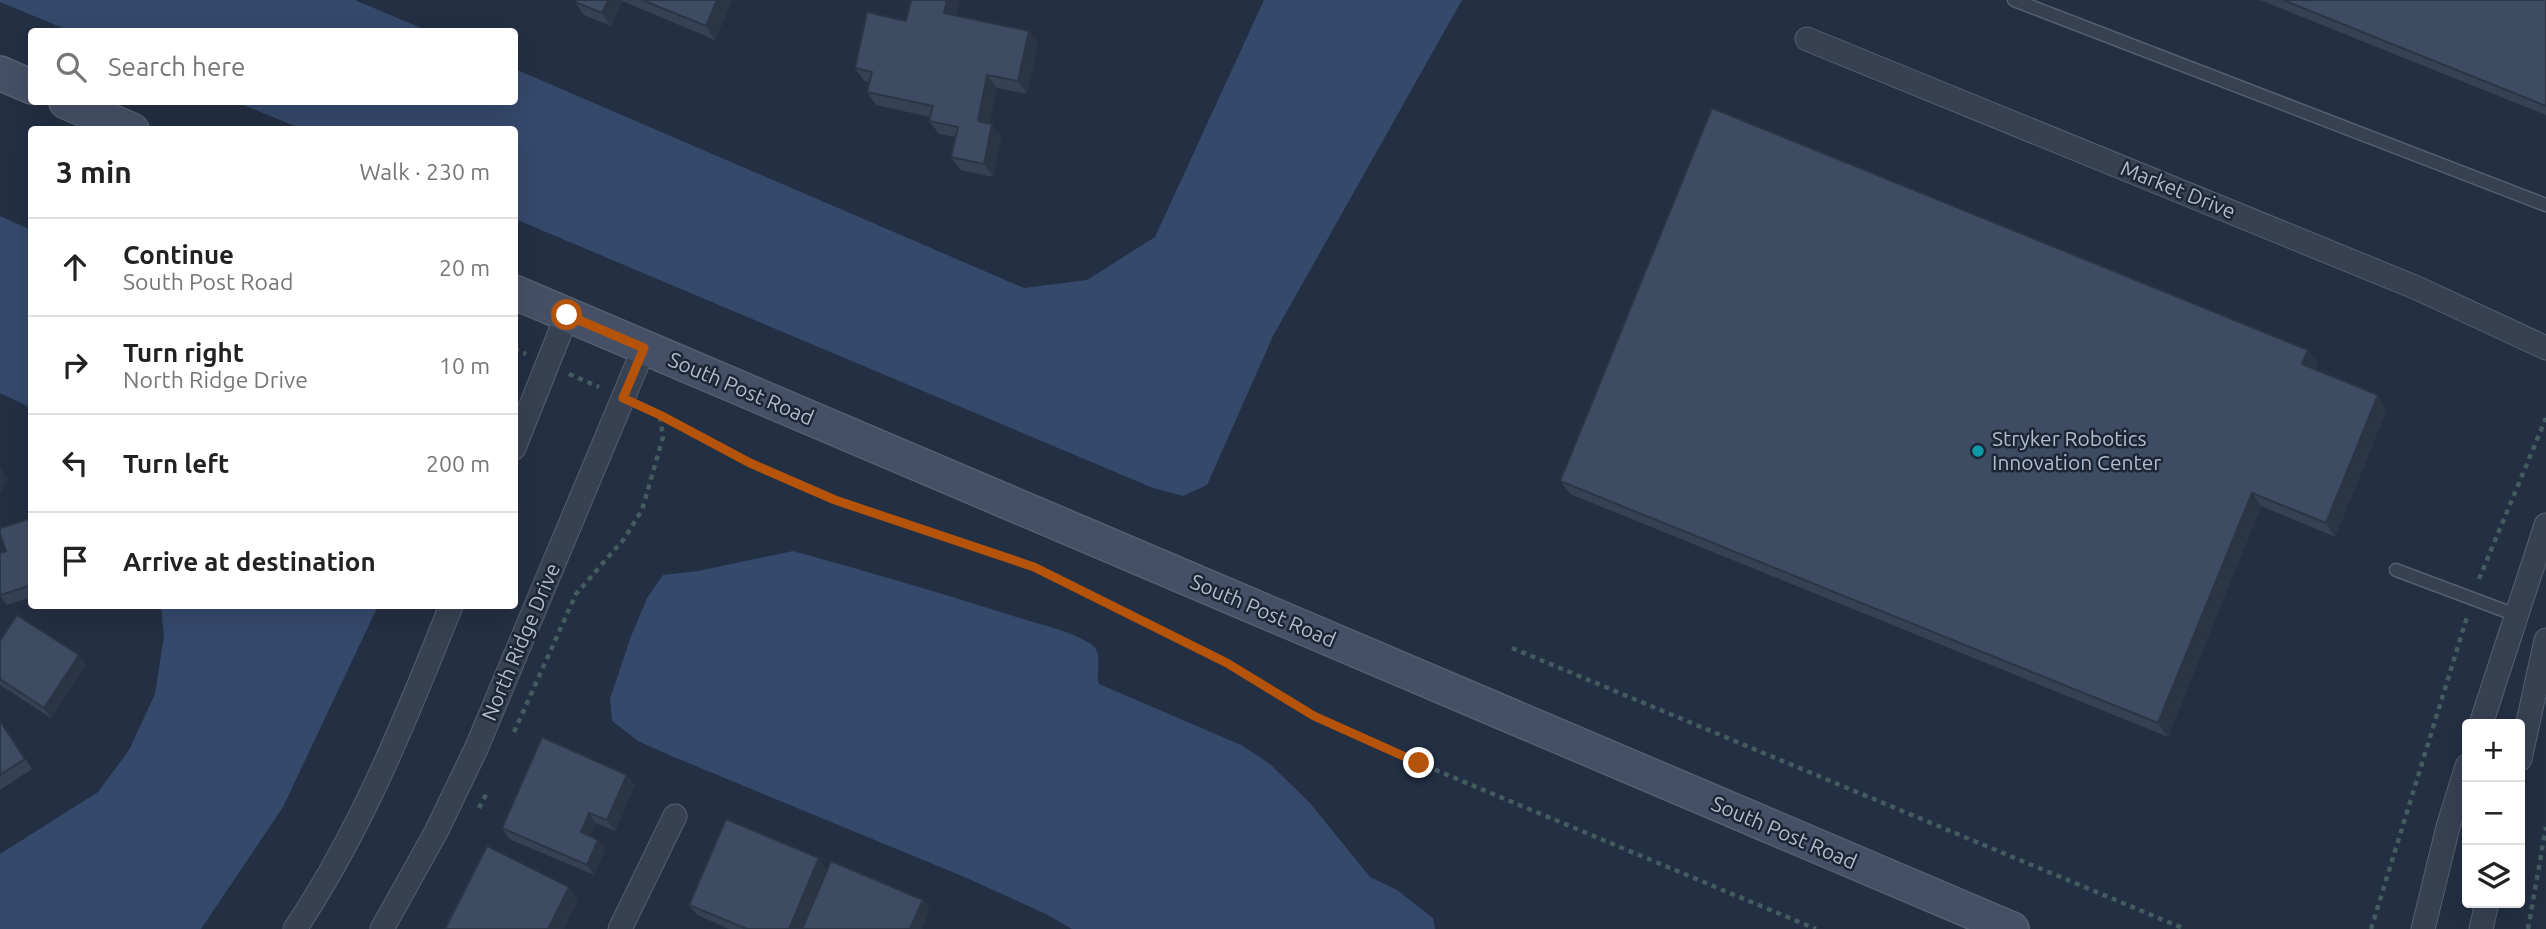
<!DOCTYPE html>
<html lang="en">
<head>
<meta charset="utf-8">
<style>
  body { margin:0; font-family:Ubuntu,sans-serif; background:#f2f2f2; color:#222 }
  .controls { position:absolute; right:21px; bottom:21px; display:grid; overflow:hidden; border-radius:7px; box-shadow:0 7px 28px #0002 }
  .controls button { width:63px; height:63px; display:grid; place-items:center; padding:0; border:0; border-bottom:2px solid #e0e0e0; background:#fff; color:#222; font:35px sans-serif }
  .stop { position:absolute; width:21px; height:21px; margin:-16px; border:5px solid #b45309; border-radius:50%; background:#fff }
  .stop.end { background:#b45309; border-color:#fff; box-shadow:0 2px 7px #0008 }
  .list { margin:0; padding:0; list-style:none }
  h2 { display:flex; justify-content:space-between; align-items:center; height:91px; margin:0; padding:0 28px; font-size:30px }
  h2 small { font-size:23px; font-weight:400; color:#767676 }
  .list li { display:grid; grid-template-columns:46px 1fr auto; gap:21px; align-items:center; box-sizing:border-box; height:98px; padding:0 28px; border-top:2px solid #e0e0e0 }
  .list b { display:block; font-size:26px; white-space:nowrap }
  .list p { margin:0; font-size:23px; white-space:nowrap; color:#767676 }
  .list em { font-size:23px; font-style:normal; color:#767676 }
  .icon { flex:none; width:38px; height:38px; fill:none; stroke:currentColor; stroke-width:2; stroke-linecap:round; stroke-linejoin:round }
  .map { position:relative; flex:none; width:2546px; height:929px; overflow:hidden }
  .search { position:absolute; background:#fff; box-shadow:0 7px 28px #0002; left:28px; top:28px; width:490px; height:77px; display:flex; align-items:center; gap:18px; box-sizing:border-box; padding:0 24px; border-radius:7px; color:#767676; font-size:26px }
  .panel { position:absolute; background:#fff; box-shadow:0 7px 28px #0002; left:28px; top:126px; width:490px; height:483px; border-radius:7px }
  .map>svg:first-child { display:block }
</style>
</head>
<body>
<div class="map">
<svg width="2546" height="929" viewBox="0 0 2546 929">
  <rect width="100%" height="100%" fill="#232f43"/>
  <g fill="#35496b">
    <polygon points="0,0 355,0 428,31 70,31 0,2"/>
    <polygon points="1264,0 1462,0 1273,336 1207,485 1183,496 1153,488 515,219 514,130 302,129 236,102 514,102 515,69 1024,288 1087,280 1155,237"/>
    <polygon points="0,216 31,230 31,408 0,393"/>
    <path d="M793,551C866,571 938,592 1010,615C1034,623 1070,630 1091,644C1104,653 1095,671 1099,684L1241,745L1270,764L1310,803L1370,877L1397,890L1433,918L1435,929H1072L1046,914L962,876L669,755L638,741L612,721L610,699L630,639L647,598L663,575L698,571Z"/>
    <polygon points="161,606 378,606 283,807 201,929 0,929 0,854 98,792 129,750 155,694 164,636"/>
  </g>
  <g fill="none" stroke-linecap="round" stroke-linejoin="round">
    <g stroke="#555f6f" stroke-width="15">
      <g id="lane">
        <polyline points="2014,0 2546,205"/>
        <polyline points="2396,570 2516,615"/>
      </g>
    </g>
    <g stroke="#555f6f" stroke-width="25">
      <g id="street">
        <polyline points="1807,39 2417,288 2546,348"/>
        <polyline points="514,448 567,315"/>
        <polyline points="2481,724 2546,525"/>
        <polyline points="2520,759 2546,640"/>
        <path d="M295,929C362,829 407,716 451,606"/>
        <polyline points="382,929 436,832 476,749 644,348"/>
        <polyline points="620,929 675,816"/>
        <polyline points="2423,929 2448,827 2467,766"/>
        <polyline points="2481,929 2487,903"/>
      </g>
    </g>
    <g stroke="#555f6f" stroke-width="36">
      <g id="secondary">
        <polyline points="0,73 32,87"/>
        <polyline points="66,102 132,130"/>
        <polyline points="514,292 2012,929"/>
      </g>
    </g>
    <g stroke="#435c60" stroke-width="4.5" stroke-dasharray="5 5" stroke-linecap="butt">
      <polyline points="514,349 526,354"/>
      <polyline points="569,374 599,387"/>
      <polyline points="646,408 749,463 836,500 1034,567 1227,663 1314,716 1419,763 1816,929"/>
      <polyline points="2479,579 2546,418"/>
      <polyline points="1512,648 2185,929"/>
      <polyline points="514,732 576,594 624,539 642,510 663,437 660,416"/>
      <polyline points="479,808 488,791"/>
      <polyline points="2371,929 2467,617"/>
      <polyline points="2528,929 2546,827"/>
    </g>
    <use href="#lane" stroke="#374152" stroke-width="12"/>
    <use href="#street" stroke="#374152" stroke-width="23"/>
    <use href="#secondary" stroke="#455066" stroke-width="33"/>
  </g>
  <g fill="#354155">
    <polygon points="576,0 732,0 715,40 622,1 611,26 584,15 575,2"/>
    <polygon points="2260,0 2546,0 2546,115"/>
    <polygon points="959,1 956,15 1038,44 1027,94 997,88 989,123 1001,137 993,177 960,170 951,157 955,137 939,134 929,121 930,117 876,105 867,92 869,82 864,81 855,68"/>
    <polygon points="2308,350 2317,363 2315,370 2387,409 2335,537 2261,506 2168,737 1570,494 1560,481"/>
    <polygon points="32,518 32,597 7,605 0,596 0,553 6,551"/>
    <polygon points="0,641 79,655 86,665 51,718 0,685"/>
    <polygon points="0,720 32,769 0,790"/>
    <polygon points="627,775 635,785 615,831 596,823 590,836 605,850 594,875 509,839 502,828"/>
    <polygon points="826,869 801,929 729,929 697,915 689,905"/>
  </g>
  <g fill="#2b3545">
    <polygon points="608,0 621,0 622,1 611,26 602,13"/>
    <polygon points="717,0 732,0 715,40 706,26"/>
    <polygon points="947,0 958,0 959,1 953,26 944,13"/>
    <polygon points="1029,31 1038,44 1027,94 1018,81"/>
    <polygon points="987,75 997,88 987,134 978,121"/>
    <polygon points="992,124 1001,137 993,177 984,164"/>
    <polygon points="2308,350 2317,363 2311,378 2302,364"/>
    <polygon points="2378,395 2387,409 2335,537 2326,523"/>
    <polygon points="0,467 8,478 0,495"/>
    <polygon points="2252,493 2261,506 2168,737 2158,723"/>
    <polygon points="79,655 86,665 51,718 44,708"/>
    <polygon points="627,775 635,785 615,831 607,820"/>
    <polygon points="589,813 596,823 588,842 581,832"/>
    <polygon points="598,840 605,850 594,875 587,865"/>
    <polygon points="819,858 826,869 801,929 789,929"/>
    <polygon points="569,887 578,900 564,929 548,929"/>
    <polygon points="923,900 930,910 922,929 910,929"/>
  </g>
  <g fill="#3e4c63" stroke="#2b3545" stroke-width="2">
    <polygon points="576,0 608,0 602,13 575,2"/>
    <polygon points="642,0 717,0 706,26"/>
    <polygon points="911,0 947,0 944,13 1029,31 1018,81 987,75 978,121 992,124 984,164 951,157 958,127 929,121 933,106 867,92 872,72 855,68 867,12 906,21"/>
    <polygon points="2283,0 2546,0 2546,106"/>
    <polygon points="1712,108 2308,350 2302,364 2378,395 2326,523 2252,493 2158,723 1560,481"/>
    <polygon points="32,518 32,585 0,595 0,553 6,551 0,533 0,528"/>
    <polygon points="17,615 79,655 44,708 0,679 0,641"/>
    <polygon points="0,721 25,759 0,775"/>
    <polygon points="542,737 627,775 607,820 589,813 581,832 598,840 587,865 502,828"/>
    <polygon points="726,819 819,858 789,929 747,929 689,905"/>
    <polygon points="487,846 569,887 548,929 445,929"/>
    <polygon points="831,861 923,900 910,929 802,929"/>
  </g>
  <g fill="none" stroke-linecap="round" stroke-linejoin="round">
    <polyline stroke="#b45309" stroke-width="9" points="567,315 644,348 623,398 660,415 750,463 835,500 1034,567 1227,663 1314,716 1419,763"/>
  </g>
  <circle fill="#0f9aa8" stroke="#1c2637" stroke-width="2.5" cx="1978" cy="451" r="7"/>
  <g text-anchor="middle" stroke-width="5" stroke-linejoin="round" paint-order="stroke">
    <g font-size="21" fill="#b4bccc" stroke="#1c2637">
      <text transform="translate(2178 190) rotate(22)" y="7">Market Drive</text>
      <text transform="translate(741 389) rotate(23)" y="7">South Post Road</text>
      <text transform="translate(1263 611) rotate(23)" y="7">South Post Road</text>
      <text transform="translate(521 642) rotate(-67)" y="7">North Ridge Drive</text>
      <text transform="translate(1784 833) rotate(23)" y="7">South Post Road</text>
    </g>
    <g font-size="21" fill="#b4bccc" stroke="#1c2637" text-anchor="start">
      <text x="1992" y="446">Stryker Robotics<tspan x="1992" dy="24">Innovation Center</tspan></text>
    </g>
  </g>
</svg>
<div class="controls">
<button>+</button>
<button>−</button>
<button><svg class="icon" aria-label="layers" viewBox="0 0 24 24"><path d="M12 4l9 5-9 5-9-5zM3 14l9 5 9-5"/></svg></button>
</div>
<div class="stop" style="left:567px;top:315px"></div>
<div class="stop end" style="left:1419px;top:763px"></div>
<div class="search"><svg class="icon" aria-label="search" viewBox="0 0 24 24"><circle cx="10" cy="10" r="6"/><path d="M15 15l6 6"/></svg>Search here</div>
<section class="panel">
<h2>3 min<small>Walk · 230 m</small></h2>
<ul class="list">
<li><svg class="icon" aria-label="ahead" viewBox="0 0 24 24"><path d="M12 20V5M6 11l6-6 6 6"/></svg><div><b>Continue</b><p>South Post Road</p></div><em>20 m</em></li>
<li><svg class="icon" aria-label="right" viewBox="0 0 24 24"><path d="M7 20v-9h11M14 6l5 5-5 5"/></svg><div><b>Turn right</b><p>North Ridge Drive</p></div><em>10 m</em></li>
<li><svg class="icon" aria-label="left" viewBox="0 0 24 24"><path d="M17 20v-9H6M10 6l-5 5 5 5"/></svg><div><b>Turn left</b></div><em>200 m</em></li>
<li><svg class="icon" aria-label="arrive" viewBox="0 0 24 24"><path d="M6 21V4h12l-3 4 3 4H6"/></svg><div><b>Arrive at destination</b></div></li>
</ul>
</section>
</div>
</body>
</html>
